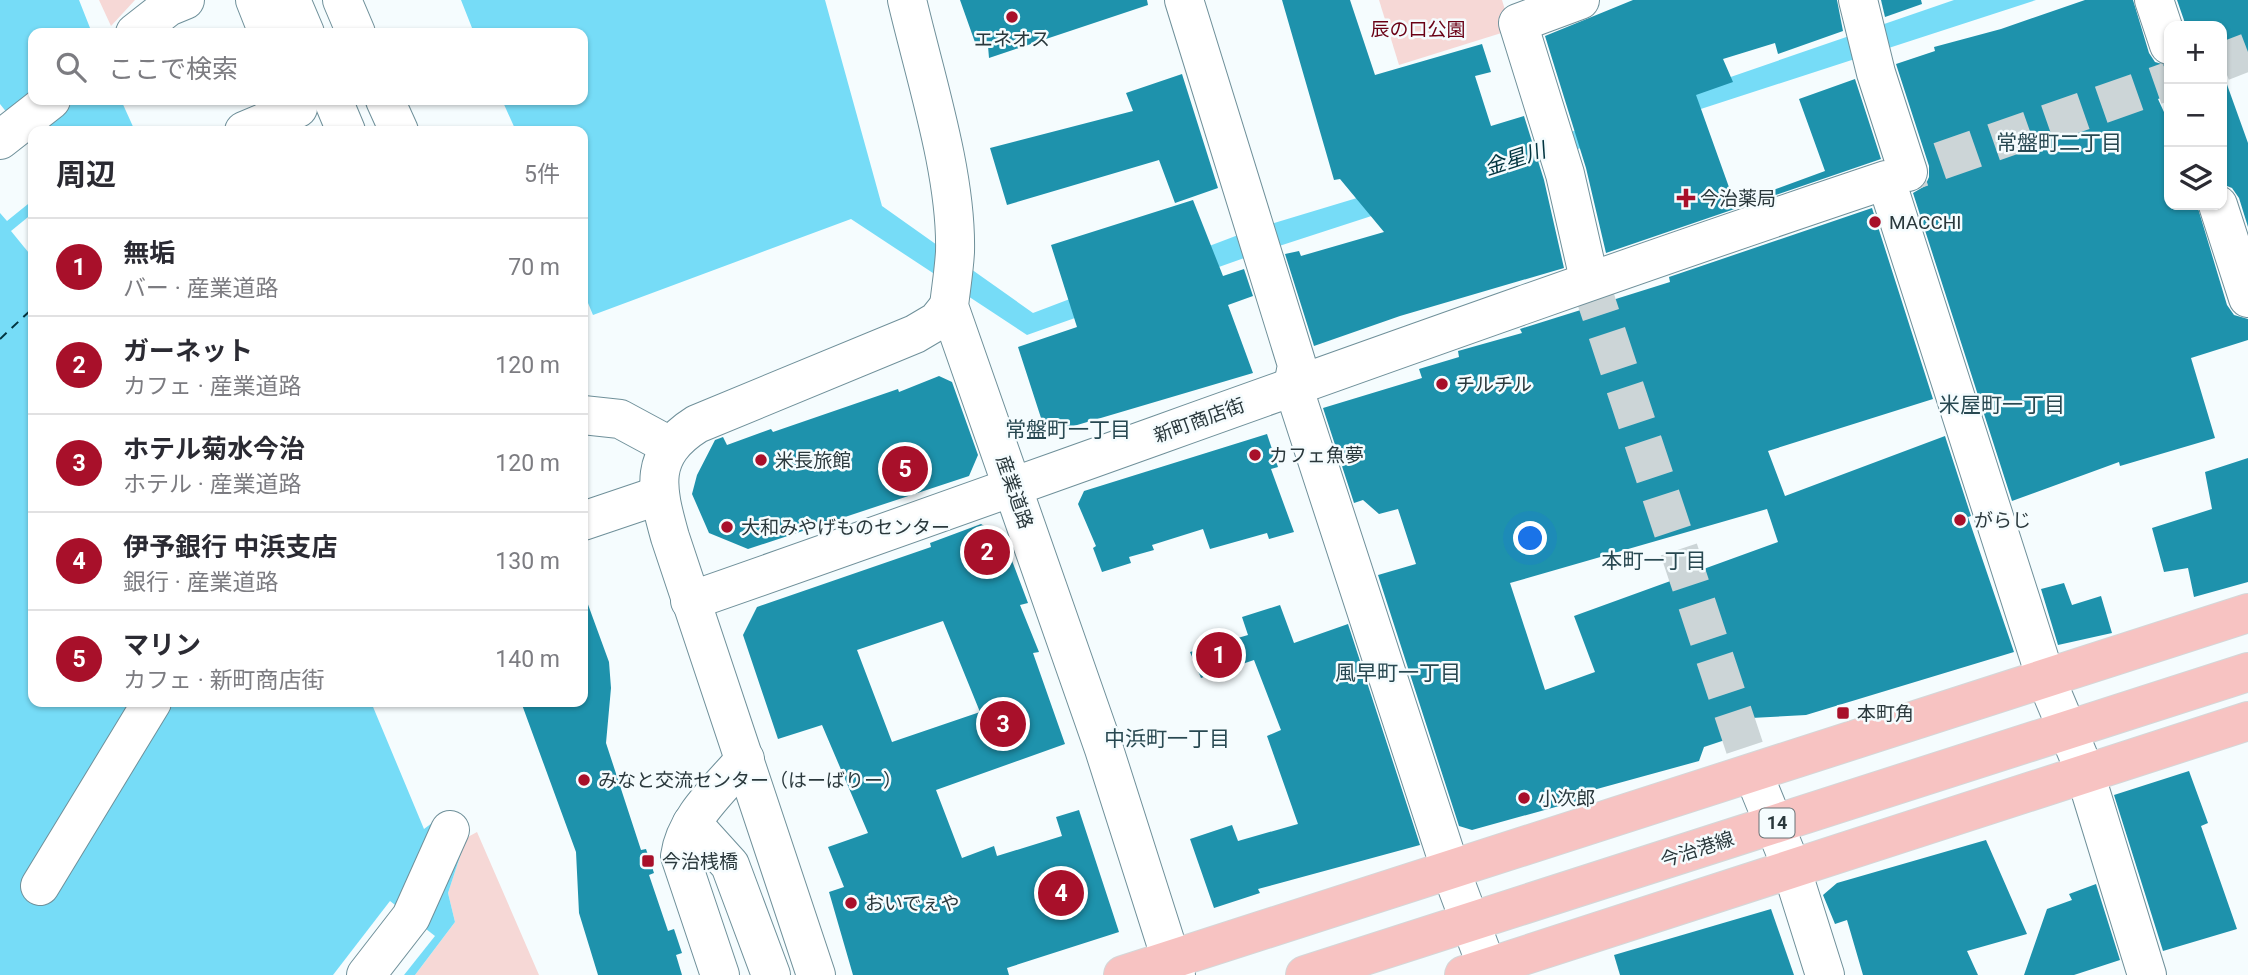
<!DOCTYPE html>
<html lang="ja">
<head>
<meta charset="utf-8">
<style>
  body { margin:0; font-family:Roboto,"Noto Sans JP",sans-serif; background:#f2f2f3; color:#2b2b33 }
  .controls { position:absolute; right:21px; top:21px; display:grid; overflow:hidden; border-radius:14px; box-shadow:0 2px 5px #0004 }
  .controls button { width:63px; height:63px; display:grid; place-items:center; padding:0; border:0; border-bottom:2px solid #e1e1e2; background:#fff; color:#2b2b33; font:35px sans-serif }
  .you { position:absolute; left:1531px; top:539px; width:24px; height:24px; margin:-18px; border:5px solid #fff; border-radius:50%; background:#1a73e8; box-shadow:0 0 0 10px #1a73e833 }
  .badge { display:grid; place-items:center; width:46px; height:46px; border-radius:50%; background:#a8102a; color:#fff; font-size:23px; font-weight:700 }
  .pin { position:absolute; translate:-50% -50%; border:4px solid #fff; box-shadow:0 2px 7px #0006 }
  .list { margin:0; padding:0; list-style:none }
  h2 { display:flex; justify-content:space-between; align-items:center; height:91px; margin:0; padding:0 28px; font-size:30px }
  h2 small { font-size:23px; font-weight:400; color:#7c7c81 }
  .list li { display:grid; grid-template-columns:46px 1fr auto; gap:21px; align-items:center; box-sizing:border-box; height:98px; padding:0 28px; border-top:2px solid #e1e1e2 }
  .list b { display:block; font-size:26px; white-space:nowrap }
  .list p { margin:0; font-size:23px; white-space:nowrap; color:#7c7c81 }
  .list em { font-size:23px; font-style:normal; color:#7c7c81 }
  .icon { flex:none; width:38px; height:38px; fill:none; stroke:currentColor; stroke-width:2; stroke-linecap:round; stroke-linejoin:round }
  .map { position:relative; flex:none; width:2248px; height:975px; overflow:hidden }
  .search { position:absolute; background:#fff; box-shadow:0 2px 5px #0004; left:28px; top:28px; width:560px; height:77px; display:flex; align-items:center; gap:18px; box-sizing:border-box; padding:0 24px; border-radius:14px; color:#7c7c81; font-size:26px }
  .panel { position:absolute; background:#fff; box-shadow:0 2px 5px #0004; left:28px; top:126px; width:560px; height:581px; border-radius:14px }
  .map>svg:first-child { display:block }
</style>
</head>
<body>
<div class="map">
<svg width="2248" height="975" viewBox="0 0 2248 975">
  <rect width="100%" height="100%" fill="#f5fcfe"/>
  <g fill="#f6d8d6">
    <polygon points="99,0 135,0 111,26"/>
    <polygon points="1379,0 1502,0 1511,30 1399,65"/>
    <polygon points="477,832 539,975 415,975 455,922 448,893 466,838"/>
  </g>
  <g fill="#76dcf7">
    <polygon points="0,0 79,0 92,33 33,33 33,100 121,100 135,131 33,131 33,702 371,702 424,829 432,823 466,838 448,893 455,922 415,975 0,975"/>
    <polygon points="461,0 825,0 882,206 1033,313 1254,229 1533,145 1954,0 2036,0 1264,251 1027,335 851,219 593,315 583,291 583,131 516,131 502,100 583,100 583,33 474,33"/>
  </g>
  <g fill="#f5fcfe">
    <polygon points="33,100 77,100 28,139 33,146 33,200 7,221 0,213 0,104 8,114"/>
    <polygon points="33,213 33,258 11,231"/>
    <polygon points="390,901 435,936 404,975 333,975"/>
  </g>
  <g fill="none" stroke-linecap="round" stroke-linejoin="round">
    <polyline stroke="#023540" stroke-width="2" stroke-dasharray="9 7" stroke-linecap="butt" points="0,339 33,308"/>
  </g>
  <g fill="#1e92ac" fill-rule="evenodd">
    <polygon points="960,0 1147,0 1148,5 989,58 988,46 977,48"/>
    <polygon points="1282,0 1350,0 1375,75 1482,44 1491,72 1475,76 1491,126 1524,116 1544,180 1564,268 1400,316 1314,346 1285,254 1299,251 1301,256 1384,232 1340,179 1334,180"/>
    <polygon points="1633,0 1837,0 1843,31 1778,54 1775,43 1723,59 1733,82 1696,95 1735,204 1825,171 1799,99 1855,79 1881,159 1606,253 1586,168 1545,36"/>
    <polygon points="1881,0 1921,0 1922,4 1885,17"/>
    <polygon points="2085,0 2133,0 2149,53 2155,62 2169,66 2169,95 2158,99 2169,123 2169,205 2197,205 2227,305 2234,315 2248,319 2248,340 2191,358 2215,438 2120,466 2119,462 2012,501 1913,193 1925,186 1929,177 1929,166 1896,64 1935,51 1934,47 2001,29"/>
    <polygon points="2177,0 2248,0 2248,67 2222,76 2222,26 2186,26"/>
    <polygon points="1182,74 1218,188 1175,203 1159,160 1007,205 990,148 1133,111 1126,93"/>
    <polygon points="2225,79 2248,143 2248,227 2239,198 2232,188 2222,184 2222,80"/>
    <polygon points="1193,200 1223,276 1244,269 1253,296 1228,305 1253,373 1067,428 1042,421 1018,347 1077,327 1051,245"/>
    <path d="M1872,208L1933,399L1768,451L1785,496L1945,436L1971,516L1968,517L2014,652L1806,715L1751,718L1755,730L1704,747L1699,761L1586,792L1588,798L1472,830L1459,826L1378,575L1416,564L1398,509L1379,514L1363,500L1354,503L1323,408L1422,378L1419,369L1459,357L1458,351L1522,333L1520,329L1670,282L1669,277ZM1767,509L1778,542L1574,616L1595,672L1545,690L1510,583Z"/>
    <polygon points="939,376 952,382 978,455 969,476 748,549 709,533 692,494 697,475 715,440 723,437 727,445 771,429 773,432 898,389 899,392"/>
    <polygon points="1267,434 1278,467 1271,469 1294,532 1269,539 1267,533 1210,549 1203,529 1152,545 1154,550 1129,557 1131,563 1102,572 1093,548 1096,546 1078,504 1084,491"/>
    <polygon points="2248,458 2248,582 2194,597 2188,568 2164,572 2152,528 2212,509 2205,472"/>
    <path d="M981,524L1003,537L1028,603L1020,605L1039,652L1033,653L1065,744L936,790L962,858L994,846L997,856L1062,836L1056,817L1079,810L1119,932L1007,968L1009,975H853L829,892L844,887L828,847L868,833L822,725L778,739L743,635L757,607L931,547L930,543ZM943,621L980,712L892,742L857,650Z"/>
    <polygon points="2064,583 2072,605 2101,596 2112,633 2058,645 2041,589"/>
    <polygon points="586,599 609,662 611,688 606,743 641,850 646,849 654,873 649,875 668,931 674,929 682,953 676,955 682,975 598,975 579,913 576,852 521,702 583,702 583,600"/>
    <polygon points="1280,605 1294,643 1348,624 1420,845 1258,889 1260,893 1214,908 1190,839 1232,825 1238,841 1298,824 1267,736 1281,730 1254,660 1201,678 1190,652 1248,635 1242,617"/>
    <polygon points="2189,771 2208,823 2201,826 2237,929 2163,951 2114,795"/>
    <polygon points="1986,840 2027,934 1967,951 1978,975 1863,975 1847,920 1835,924 1823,895 1837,883"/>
    <polygon points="2096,884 2120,960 2074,975 2024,975 2047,909 2072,900 2069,894"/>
    <polygon points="1771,909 1794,975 1620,975 1614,955"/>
  </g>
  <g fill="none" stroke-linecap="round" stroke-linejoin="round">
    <g stroke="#ccd5d7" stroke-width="38" stroke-dasharray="38 19" stroke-linecap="butt">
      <polyline points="2222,62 2248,52"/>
      <polyline points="1886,180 2169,81"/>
      <polyline points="1589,279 1753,773"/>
    </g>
    <g stroke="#6f909a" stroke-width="40">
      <g id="minor">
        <polyline points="255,0 268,33"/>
        <polyline points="291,0 305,33"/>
        <polyline points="342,0 356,33"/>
        <path d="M907,0C925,77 957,174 955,252C954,270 951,288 949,306L1104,749L1176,975"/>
        <polyline points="1184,0 1297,365 1293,386 1451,871 1490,975"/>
        <polyline points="1580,0 1518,23 1565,174 1589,279"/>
        <polyline points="1858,0 1876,73 1908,172"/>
        <polyline points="2154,0 2169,45"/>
        <polyline points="135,33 168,7 185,0"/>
        <polyline points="333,100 346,131"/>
        <polyline points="385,100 399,131"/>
        <polyline points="244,131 298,108"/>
        <polyline points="0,140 51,100"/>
        <polyline points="2218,205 2248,298"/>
        <polyline points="583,415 620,419 670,446"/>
        <polyline points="583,521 660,495"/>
        <path d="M690,601C1089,462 1486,314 1886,180L2046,679L2083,767L2147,975"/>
        <polyline points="1753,773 1789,861 1825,975"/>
        <polyline points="692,823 730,865 771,975"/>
        <polyline points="40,886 152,702"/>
        <polyline points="366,975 411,917 450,830"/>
        <path d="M720,975L680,856C685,818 721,788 745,759"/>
        <path d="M816,975L670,537C656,487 648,455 697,424L915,334L937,321L949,306"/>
      </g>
    </g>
    <g stroke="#d4d7d8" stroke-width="40">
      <g id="major">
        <polyline points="1123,975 2248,613"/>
        <polyline points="1305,975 2248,672"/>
        <polyline points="1464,975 2248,721"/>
      </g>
    </g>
    <use href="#minor" stroke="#fff" stroke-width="38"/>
    <use href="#major" stroke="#f7c3c2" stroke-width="38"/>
  </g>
  <g fill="#a8102a" stroke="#f5fcfe" stroke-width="2.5">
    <circle cx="1012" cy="17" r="7"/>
    <path d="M1682.5 187.5h7v7h7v7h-7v7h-7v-7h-7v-7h7z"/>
    <circle cx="1875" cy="222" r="7"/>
    <circle cx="1442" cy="384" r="7"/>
    <circle cx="1255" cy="455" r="7"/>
    <circle cx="761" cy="460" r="7"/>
    <circle cx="1960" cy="520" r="7"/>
    <circle cx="727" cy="527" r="7"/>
    <rect x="1836" y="706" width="14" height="14" rx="3.5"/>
    <circle cx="584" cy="780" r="7"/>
    <circle cx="1524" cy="798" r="7"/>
    <rect x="641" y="854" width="14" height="14" rx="3.5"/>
    <circle cx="851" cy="903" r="7"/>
  </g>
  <g text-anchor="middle" stroke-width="5" stroke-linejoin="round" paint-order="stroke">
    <rect fill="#f5fcfe" stroke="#677376" stroke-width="2" x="1759.5" y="808.5" width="35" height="29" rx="5"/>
    <g font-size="18" font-weight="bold" fill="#2a383c">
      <text x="1777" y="829">14</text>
    </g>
    <g font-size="19" fill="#6a0115" stroke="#f5fcfe">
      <text x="1418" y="36">辰の口公園</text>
    </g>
    <g font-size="19" fill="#2a383c" stroke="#f5fcfe" text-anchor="start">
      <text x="1012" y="46" text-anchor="middle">エネオス</text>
      <text x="1700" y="205">今治薬局</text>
      <text x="1889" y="229">MACCHI</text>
      <text x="1456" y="391">チルチル</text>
      <text x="1269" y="462">カフェ魚夢</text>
      <text x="775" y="467">米長旅館</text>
      <text x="1974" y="527">がらじ</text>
      <text x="741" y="534">大和みやげものセンター</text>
      <text x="1857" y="720">本町角</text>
      <text x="598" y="787">みなと交流センター（はーばりー）</text>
      <text x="1538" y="805">小次郎</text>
      <text x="662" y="868">今治桟橋</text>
      <text x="865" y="910">おいでぇや</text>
    </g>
    <g font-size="19" fill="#2a383c" stroke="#f5fcfe">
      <text transform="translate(1199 420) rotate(-20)" y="7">新町商店街</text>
      <text transform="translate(1015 492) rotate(71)" y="7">産業道路</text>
      <text transform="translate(1697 849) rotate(-18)" y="7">今治港線</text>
    </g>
    <g font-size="21" fill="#284851" stroke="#f5fcfe">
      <text x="2059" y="150">常盤町二丁目</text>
      <text x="2002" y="412">米屋町一丁目</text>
      <text x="1068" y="437">常盤町一丁目</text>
      <text x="1654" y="568">本町一丁目</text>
      <text x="1398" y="680">風早町一丁目</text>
      <text x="1167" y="746">中浜町一丁目</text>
    </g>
    <g font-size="21" font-style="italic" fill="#023540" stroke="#f5fcfe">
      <text transform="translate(1515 159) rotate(-18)" y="7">金星川</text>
    </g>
  </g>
</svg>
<div class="controls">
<button>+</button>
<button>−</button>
<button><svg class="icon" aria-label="layers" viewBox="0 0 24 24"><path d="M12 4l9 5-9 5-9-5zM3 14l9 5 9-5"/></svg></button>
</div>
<div class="you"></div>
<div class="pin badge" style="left:1219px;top:655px">1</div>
<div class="pin badge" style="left:987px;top:552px">2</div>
<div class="pin badge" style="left:1003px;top:724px">3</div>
<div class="pin badge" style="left:1061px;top:893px">4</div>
<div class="pin badge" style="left:905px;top:469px">5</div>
<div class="search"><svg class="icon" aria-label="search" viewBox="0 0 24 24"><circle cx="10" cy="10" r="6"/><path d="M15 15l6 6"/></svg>ここで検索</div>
<section class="panel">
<h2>周辺<small>5件</small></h2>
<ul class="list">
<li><span class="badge">1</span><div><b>無垢</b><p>バー · 産業道路</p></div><em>70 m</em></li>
<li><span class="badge">2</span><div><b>ガーネット</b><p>カフェ · 産業道路</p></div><em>120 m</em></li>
<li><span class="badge">3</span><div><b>ホテル菊水今治</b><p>ホテル · 産業道路</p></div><em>120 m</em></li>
<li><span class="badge">4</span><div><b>伊予銀行 中浜支店</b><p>銀行 · 産業道路</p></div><em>130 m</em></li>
<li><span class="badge">5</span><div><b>マリン</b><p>カフェ · 新町商店街</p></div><em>140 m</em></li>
</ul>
</section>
</div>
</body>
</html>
